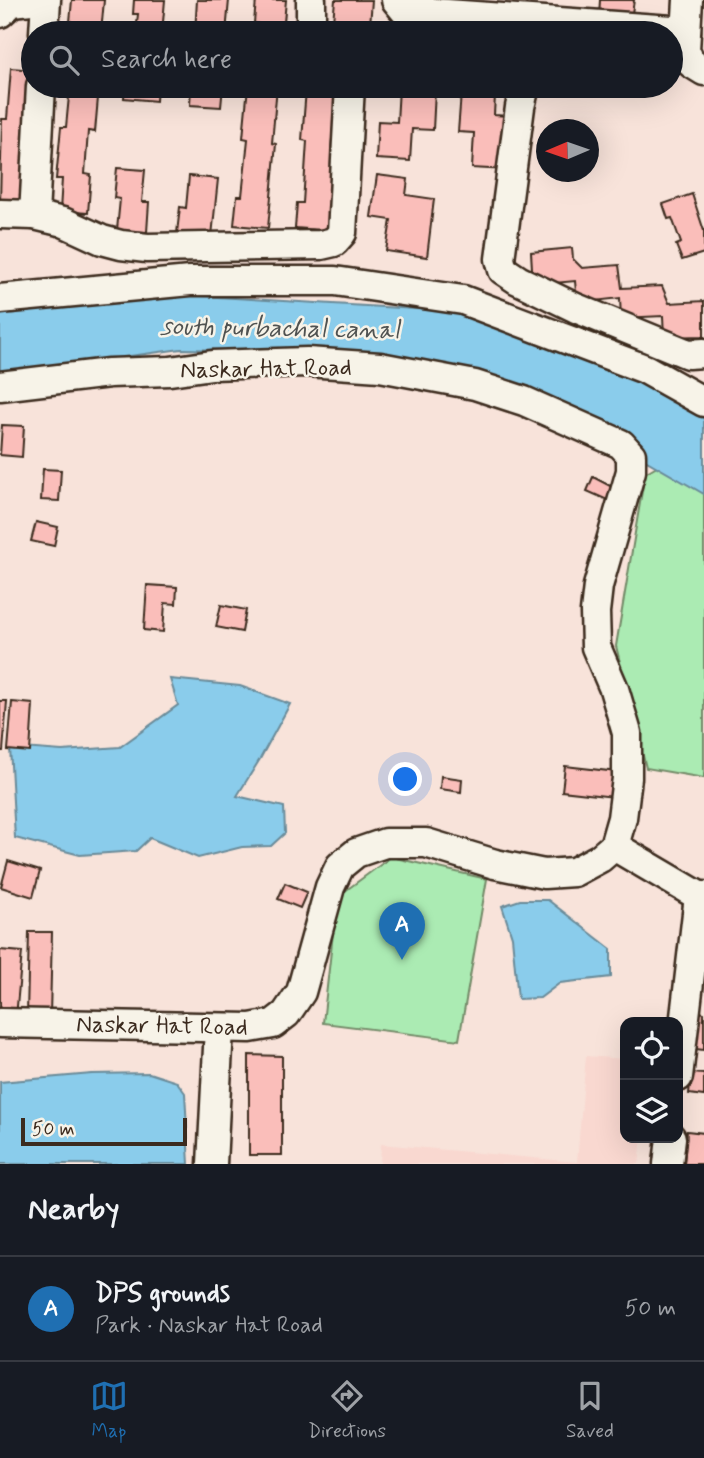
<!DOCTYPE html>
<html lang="en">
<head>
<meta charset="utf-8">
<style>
  body { margin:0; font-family:Mynerve,sans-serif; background:#20242c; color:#f1f3f6 }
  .controls { position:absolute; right:21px; bottom:21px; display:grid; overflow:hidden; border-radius:14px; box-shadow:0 7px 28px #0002 }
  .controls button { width:63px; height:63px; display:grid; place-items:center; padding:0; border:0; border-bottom:2px solid #363941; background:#171b24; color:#f1f3f6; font:35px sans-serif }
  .compass { position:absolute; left:536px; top:119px; width:63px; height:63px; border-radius:50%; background:#171b24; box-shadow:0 7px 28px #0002; rotate:268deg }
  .scale { position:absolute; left:21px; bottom:18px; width:166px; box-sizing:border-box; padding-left:7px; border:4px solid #3b2a1e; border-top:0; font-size:19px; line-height:24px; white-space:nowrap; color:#3b2a1e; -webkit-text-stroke:5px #f7f3e8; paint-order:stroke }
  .you { position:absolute; left:406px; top:780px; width:24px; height:24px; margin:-18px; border:5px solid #fff; border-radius:50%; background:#1a73e8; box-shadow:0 0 0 10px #1a73e833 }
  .badge { display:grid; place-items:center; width:46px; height:46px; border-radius:50%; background:#1f6fb2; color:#fff; font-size:23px; font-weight:700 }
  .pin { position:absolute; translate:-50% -58px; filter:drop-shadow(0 2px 4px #0008) }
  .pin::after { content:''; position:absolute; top:37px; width:24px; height:21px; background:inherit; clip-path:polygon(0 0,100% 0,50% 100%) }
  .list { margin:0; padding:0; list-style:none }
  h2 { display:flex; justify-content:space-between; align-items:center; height:91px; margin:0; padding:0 28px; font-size:30px }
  h2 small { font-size:23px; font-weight:400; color:#9ea1a6 }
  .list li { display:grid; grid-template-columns:46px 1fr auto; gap:21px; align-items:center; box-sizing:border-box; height:105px; padding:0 28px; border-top:2px solid #363941 }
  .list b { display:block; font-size:26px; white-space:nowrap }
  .list p { margin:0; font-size:23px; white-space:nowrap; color:#9ea1a6 }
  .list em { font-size:23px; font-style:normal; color:#9ea1a6 }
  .icon { flex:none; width:38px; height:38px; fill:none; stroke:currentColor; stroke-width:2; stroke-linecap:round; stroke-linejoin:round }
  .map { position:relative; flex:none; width:704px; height:1164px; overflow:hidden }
  .search { position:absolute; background:#171b24; box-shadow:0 7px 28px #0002; left:21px; right:21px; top:21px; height:77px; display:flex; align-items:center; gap:18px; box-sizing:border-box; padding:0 24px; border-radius:38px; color:#9ea1a6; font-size:26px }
  .sheet { height:196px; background:#171b24 }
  nav { display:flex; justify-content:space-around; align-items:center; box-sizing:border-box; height:98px; border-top:2px solid #363941; background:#171b24; font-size:19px; color:#9ea1a6 }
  nav a { display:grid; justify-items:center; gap:4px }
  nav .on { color:#1f6fb2 }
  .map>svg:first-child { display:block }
</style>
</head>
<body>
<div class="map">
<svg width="704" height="1164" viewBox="0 0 704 1164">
  <rect width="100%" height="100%" fill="#f8e3da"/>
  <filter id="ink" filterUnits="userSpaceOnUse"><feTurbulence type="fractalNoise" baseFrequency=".0143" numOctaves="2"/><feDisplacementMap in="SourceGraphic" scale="14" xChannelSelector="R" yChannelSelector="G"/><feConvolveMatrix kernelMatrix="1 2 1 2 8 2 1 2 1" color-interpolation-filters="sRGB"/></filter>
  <g filter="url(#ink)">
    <polygon fill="#f9d8d0" points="586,1056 625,1059 625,1138 642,1138 639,1164 380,1164 381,1144 577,1162"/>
    <g fill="#abebb3" stroke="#738a68" stroke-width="2">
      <polygon points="697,442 704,447 704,778 646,768 616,646 645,473"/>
      <polygon points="391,857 487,879 459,1040 323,1023 337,897"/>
    </g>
    <g fill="#8acceb" stroke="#6a8b99" stroke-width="2">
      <polygon points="167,294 482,313 704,407 704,494 536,397 368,353 181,349 0,374 0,314"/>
      <polygon points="170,679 240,686 290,704 260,759 237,796 284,807 285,833 271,846 242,847 198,858 150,838 136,851 80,855 15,838 10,747 62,751 120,747 178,705"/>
      <polygon points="520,900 548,900 611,949 611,977 560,983 540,998 518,999 512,937 502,906"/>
      <polygon points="149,1073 177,1082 185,1093 189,1164 0,1164 0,1082 92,1074"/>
    </g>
    <g fill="#fabeba" stroke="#3b2a1e" stroke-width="2">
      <polygon points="72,0 104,0 101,33 69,33"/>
      <polygon points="134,0 165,0 162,33 136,33 138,14 133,14"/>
      <polygon points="197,0 229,0 226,33 195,33"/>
      <polygon points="256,0 286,0 283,33 258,33 259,24 254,23"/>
      <polygon points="335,0 372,0 370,25 333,22"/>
      <polygon points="600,0 634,0 631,20 599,16"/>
      <polygon points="11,68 33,70 28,205 0,203 2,119 7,119"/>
      <polygon points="70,86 99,86 95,132 88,131 85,174 91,175 88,213 60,211 62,179 56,179 61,127 66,127"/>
      <polygon points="125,86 157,86 156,101 124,98"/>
      <polygon points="191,86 223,86 221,107 190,105"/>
      <polygon points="248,86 277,86 272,143 276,144 268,228 234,225 237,196 242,196 248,139 243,138"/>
      <polygon points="399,88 435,90 433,130 412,129 410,161 376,159 378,121 397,122"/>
      <polygon points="306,89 336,92 331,150 341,151 334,231 295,228 297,203 303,203 307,141 302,140"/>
      <polygon points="461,93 495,95 494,115 509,116 507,170 472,168 474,133 458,132"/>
      <polygon points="117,168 145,170 142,202 149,202 147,232 117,230 120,199 114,198"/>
      <polygon points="377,175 408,179 406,195 434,199 427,257 386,251 391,220 371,217"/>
      <polygon points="189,176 218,179 212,236 177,233 180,207 186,208"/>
      <polygon points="692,194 704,231 704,253 682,260 676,245 681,243 672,218 668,219 663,204"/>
      <polygon points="572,248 573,259 582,268 619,265 622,288 662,286 669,303 704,301 704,336 664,337 663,316 621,318 620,298 577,303 575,281 533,285 531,252"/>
      <polygon points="2,425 24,426 22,457 0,455"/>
      <polygon points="43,469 61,470 59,501 41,500"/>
      <polygon points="593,477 618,490 614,503 587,491"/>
      <polygon points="36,522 58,527 54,546 31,541"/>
      <polygon points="147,585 177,587 176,604 165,603 163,632 144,630"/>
      <polygon points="221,605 246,610 242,632 216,627"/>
      <polygon points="0,701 7,701 3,751 0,751"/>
      <polygon points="12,702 33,704 30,752 8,750"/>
      <polygon points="565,766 617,772 614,797 562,791"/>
      <polygon points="441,776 462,779 461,792 440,789"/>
      <polygon points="8,861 40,871 33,897 1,887"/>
      <polygon points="285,883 307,892 300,908 278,899"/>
      <polygon points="29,932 52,932 50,1016 27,1015"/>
      <polygon points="0,950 22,952 16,1017 0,1015"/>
      <polygon points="700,1012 704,1013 704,1050 696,1049"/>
      <polygon points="249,1055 282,1056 282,1155 249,1155"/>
      <polygon points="691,1073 704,1074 704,1096 689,1094"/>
      <polygon points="687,1131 704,1133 704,1164 684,1164"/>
    </g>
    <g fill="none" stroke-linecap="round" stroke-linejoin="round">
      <g stroke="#3b2a1e" stroke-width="33">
        <g id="minor">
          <polyline points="311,0 311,33"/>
          <polyline points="396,0 405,11 686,31"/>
          <polyline points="688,0 685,50 691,63 704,71"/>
          <polyline points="0,13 12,2 31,0"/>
          <polyline points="44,33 46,0"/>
          <polyline points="525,86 520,107 500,259 503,270 518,280 576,308 688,354 704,353"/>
          <polyline points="0,214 34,215 63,222 102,240 121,245 147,248 321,245 334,242 342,233 350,86"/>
          <polyline points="34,215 41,86"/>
          <polyline points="0,299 190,281 335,281 463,300 645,369 704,402"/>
          <polyline points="0,386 109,373 170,371 212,365 307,362 380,367 475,385 524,401 621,444 631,455 631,471 598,586 595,612 596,647 614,689 627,733 627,778 622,818 614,846 600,858 574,872 544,874 495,864 426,843 385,843 356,853 340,866 330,887 301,992 286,1014 273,1024 250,1028 0,1023"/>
          <polyline points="614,846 699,896 704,896"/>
          <polyline points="678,1077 699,896"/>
          <polyline points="212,1164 219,1028"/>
          <polyline points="668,1164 671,1138"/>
        </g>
      </g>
      <use href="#minor" stroke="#f7f3e8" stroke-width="28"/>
    </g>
  </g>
  <g text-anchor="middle" stroke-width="5" stroke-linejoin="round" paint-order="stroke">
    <g font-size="24" fill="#3b2a1e" stroke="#f7f3e8">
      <text transform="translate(266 368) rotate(-1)" y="8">Naskar Hat Road</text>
      <text transform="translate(162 1025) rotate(1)" y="8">Naskar Hat Road</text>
    </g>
    <g font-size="26" font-style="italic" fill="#4f5251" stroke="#f7f3e8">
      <text transform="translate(280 327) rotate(1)" y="9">south purbachal canal</text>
    </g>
  </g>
</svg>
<div class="controls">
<button><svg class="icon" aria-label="locate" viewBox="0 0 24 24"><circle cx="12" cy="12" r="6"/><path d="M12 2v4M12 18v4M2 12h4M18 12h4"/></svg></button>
<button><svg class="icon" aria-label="layers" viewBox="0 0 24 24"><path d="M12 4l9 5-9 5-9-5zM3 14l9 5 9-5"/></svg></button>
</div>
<svg class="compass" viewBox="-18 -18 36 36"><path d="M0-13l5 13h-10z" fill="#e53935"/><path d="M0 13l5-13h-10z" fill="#9ea1a6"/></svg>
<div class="scale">50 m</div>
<div class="you"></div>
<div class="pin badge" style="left:402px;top:960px">A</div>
<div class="search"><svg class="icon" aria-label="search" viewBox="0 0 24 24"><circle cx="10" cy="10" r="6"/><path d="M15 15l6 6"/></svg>Search here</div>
</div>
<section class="sheet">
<h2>Nearby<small></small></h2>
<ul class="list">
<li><span class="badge">A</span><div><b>DPS grounds</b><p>Park · Naskar Hat Road</p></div><em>50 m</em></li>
</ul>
</section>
<nav>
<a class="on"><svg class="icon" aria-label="map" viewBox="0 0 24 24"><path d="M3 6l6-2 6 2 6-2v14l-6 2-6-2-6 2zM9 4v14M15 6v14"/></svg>Map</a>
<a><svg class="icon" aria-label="directions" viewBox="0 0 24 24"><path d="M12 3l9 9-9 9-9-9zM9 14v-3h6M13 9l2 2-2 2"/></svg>Directions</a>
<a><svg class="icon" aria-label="saved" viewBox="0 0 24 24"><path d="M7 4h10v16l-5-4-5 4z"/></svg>Saved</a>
</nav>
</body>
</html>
